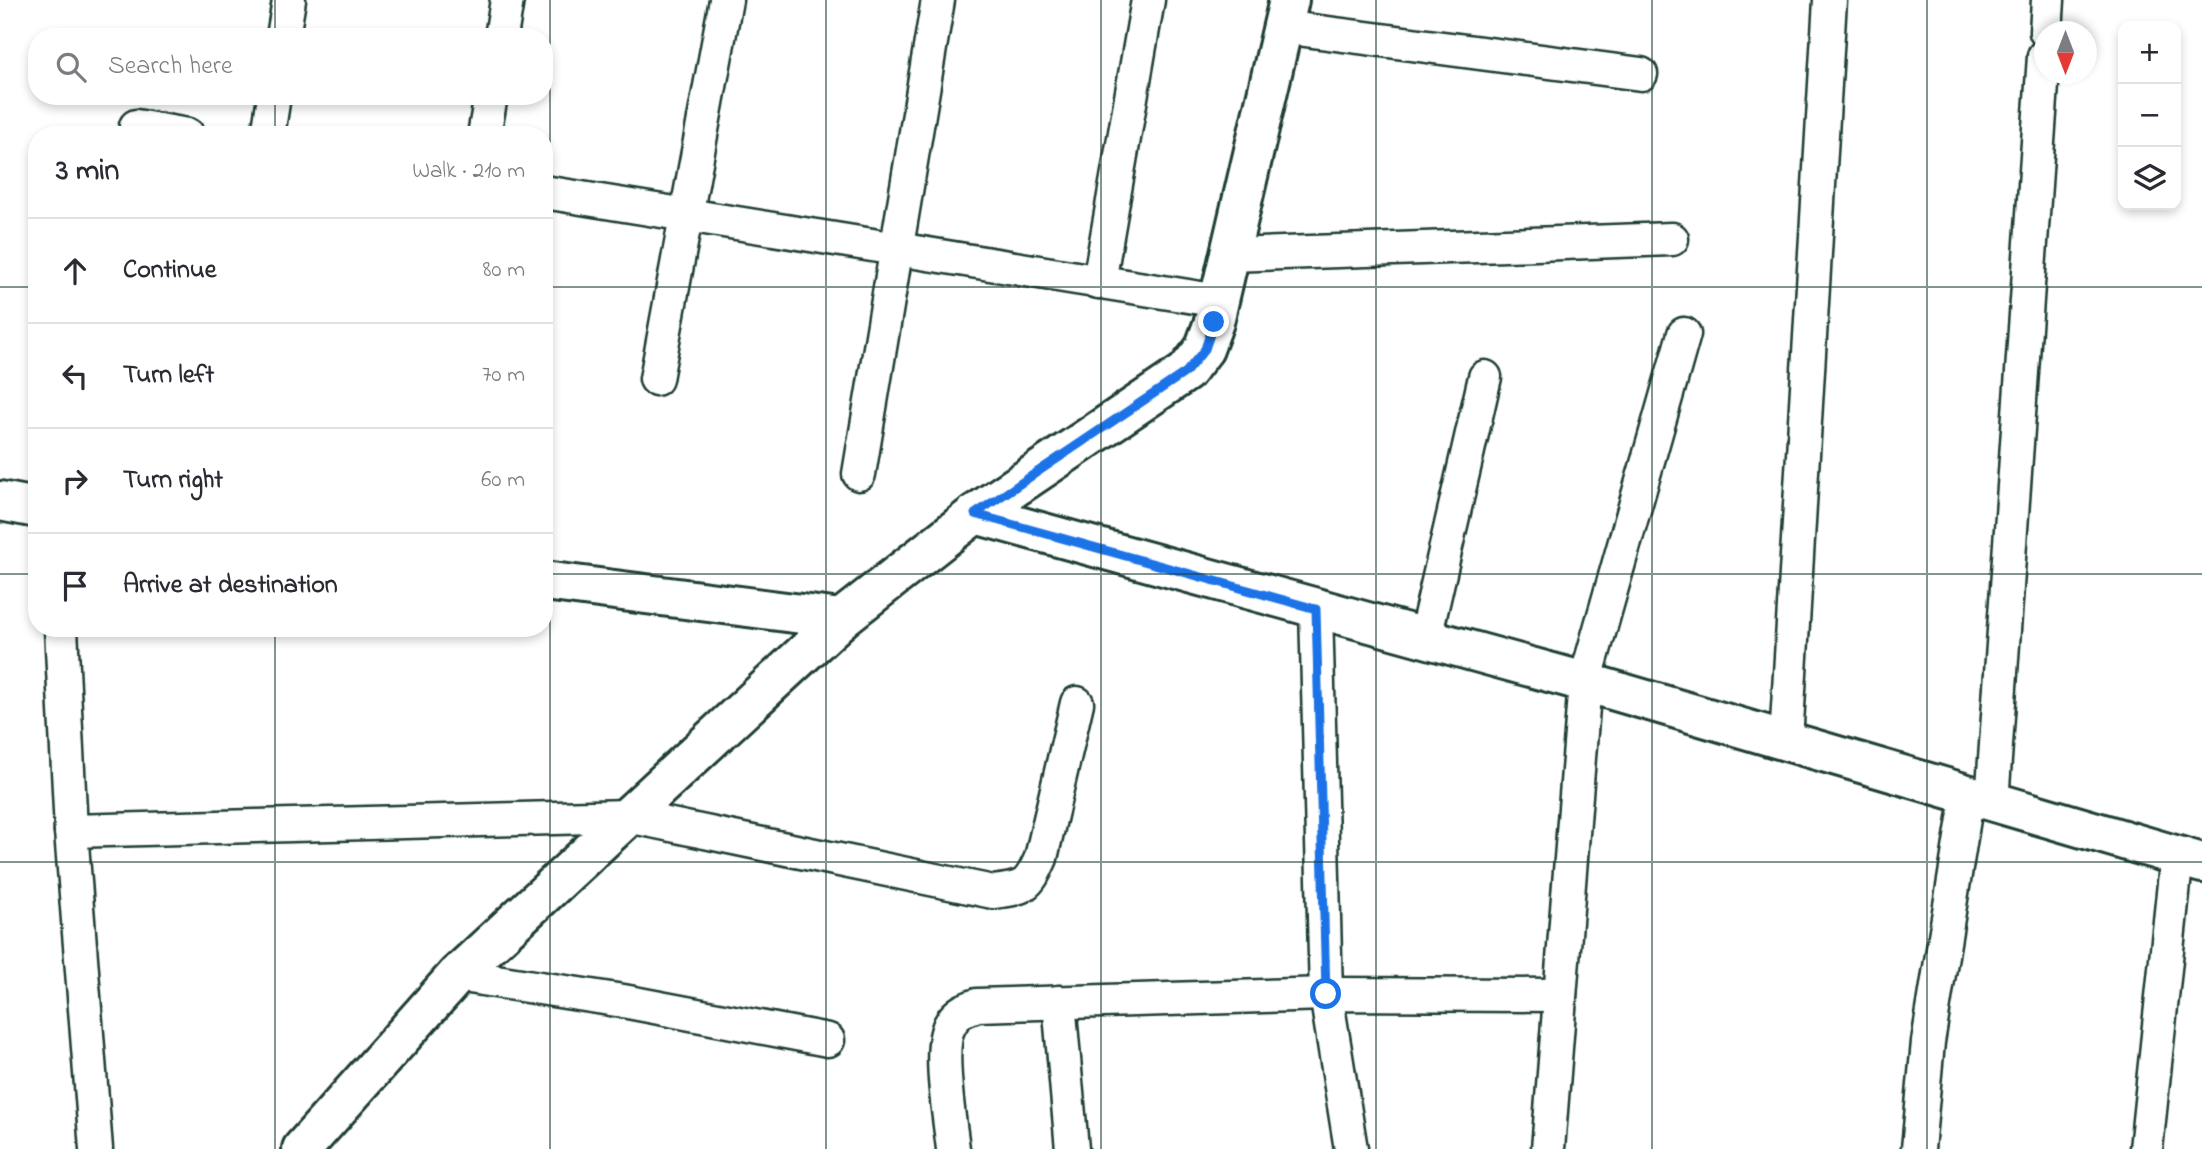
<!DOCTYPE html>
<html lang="en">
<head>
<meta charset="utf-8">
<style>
  body { margin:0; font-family:"Indie Flower",sans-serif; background:#f2f2f3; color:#2b2b33 }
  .controls { position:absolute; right:21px; top:21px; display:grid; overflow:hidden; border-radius:14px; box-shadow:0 4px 10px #0003 }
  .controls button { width:63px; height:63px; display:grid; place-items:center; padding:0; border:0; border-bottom:2px solid #e1e1e2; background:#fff; color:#2b2b33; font:35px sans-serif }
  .compass { position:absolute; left:2034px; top:21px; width:63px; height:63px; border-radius:50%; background:#fff; box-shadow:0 4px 10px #0003; rotate:180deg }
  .stop { position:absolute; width:21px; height:21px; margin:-16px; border:5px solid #1a73e8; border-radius:50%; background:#fff }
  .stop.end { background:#1a73e8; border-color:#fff; box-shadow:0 2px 7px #0008 }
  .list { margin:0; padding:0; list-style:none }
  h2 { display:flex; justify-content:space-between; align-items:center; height:91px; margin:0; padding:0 28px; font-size:30px }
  h2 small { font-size:23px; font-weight:400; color:#7c7c81 }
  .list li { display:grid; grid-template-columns:46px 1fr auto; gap:21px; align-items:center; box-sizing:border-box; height:105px; padding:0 28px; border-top:2px solid #e1e1e2 }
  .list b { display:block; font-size:26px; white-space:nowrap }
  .list em { font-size:23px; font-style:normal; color:#7c7c81 }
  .icon { flex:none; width:38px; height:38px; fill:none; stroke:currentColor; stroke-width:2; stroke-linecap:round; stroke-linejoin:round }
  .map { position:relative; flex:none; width:2202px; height:1149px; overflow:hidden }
  .search { position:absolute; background:#fff; box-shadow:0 4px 10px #0003; left:28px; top:28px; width:525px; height:77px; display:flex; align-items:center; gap:18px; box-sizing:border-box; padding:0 24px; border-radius:28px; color:#7c7c81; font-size:26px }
  .panel { position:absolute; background:#fff; box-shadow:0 4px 10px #0003; left:28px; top:126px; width:525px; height:511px; border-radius:28px }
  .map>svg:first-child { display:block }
</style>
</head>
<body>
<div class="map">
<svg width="2202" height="1149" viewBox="0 0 2202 1149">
  <rect width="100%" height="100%" fill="#fff"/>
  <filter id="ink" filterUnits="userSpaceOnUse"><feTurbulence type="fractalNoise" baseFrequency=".0143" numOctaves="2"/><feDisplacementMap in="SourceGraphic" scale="14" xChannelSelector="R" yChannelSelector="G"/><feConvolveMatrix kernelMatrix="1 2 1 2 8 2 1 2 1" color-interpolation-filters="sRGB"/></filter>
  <g filter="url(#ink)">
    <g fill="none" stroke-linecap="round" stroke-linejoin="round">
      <g stroke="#1f3d34" stroke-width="37">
        <g id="street">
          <polyline points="1282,27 1641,74"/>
          <polyline points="2046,32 2048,0"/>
          <polyline points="283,37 289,0"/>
          <polyline points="501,37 507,0"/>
          <polyline points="136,126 188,135"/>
          <polyline points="268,135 274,96"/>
          <polyline points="484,135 491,96"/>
          <polyline points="544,192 1219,301"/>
          <polyline points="1229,255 1672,239"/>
          <polyline points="1099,282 1148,0"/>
          <polyline points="656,379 726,0"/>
          <polyline points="859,474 938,0"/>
          <polyline points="1316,609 1326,994 1351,1149"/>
          <path d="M61,628L71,831L628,816L993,892C1025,888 1028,887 1041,858L1077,703"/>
          <polyline points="1425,638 1485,377"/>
          <polyline points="1786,741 1830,0"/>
          <polyline points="1992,802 2044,56"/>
          <polyline points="71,831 96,1149"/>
          <polyline points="457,975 623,1001 828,1040"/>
          <polyline points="1059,1002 1072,1149"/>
          <path d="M953,1149C950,1120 936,1045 951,1023C957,1012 966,1009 977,1005L1326,994L1560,995"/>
          <polyline points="1548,1149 1585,682 1684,334"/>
          <polyline points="1918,1149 1928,1042 1968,794"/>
          <polyline points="2146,1149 2177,855"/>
        </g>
      </g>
      <g stroke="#1f3d34" stroke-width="44">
        <g id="secondary">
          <polyline points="0,501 37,508"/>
          <polyline points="975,514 1585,682 2202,863"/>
          <polyline points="544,581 841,619"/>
          <polyline points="302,1149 457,975 841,619 975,514 1186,372 1204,349 1214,322 1289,0"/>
        </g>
      </g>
      <use href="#street" stroke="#fff" stroke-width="32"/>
      <use href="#secondary" stroke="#fff" stroke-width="38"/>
    </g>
  </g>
  <g fill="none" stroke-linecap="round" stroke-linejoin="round" filter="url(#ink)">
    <polyline stroke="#1a73e8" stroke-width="9" points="1214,322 1205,349 1186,372 975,514 1316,609 1326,994"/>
  </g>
  <path fill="none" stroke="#1f3d34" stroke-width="2" stroke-opacity="0.55" d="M275,0V37M550,0V1149M826,0V1149M1101,0V1149M1376,0V1149M1652,0V1149M1927,0V1149M275,96V135M0,287H37M544,287H2202M0,574H37M544,574H2202M275,628V1149M0,862H2202"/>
</svg>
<div class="controls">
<button>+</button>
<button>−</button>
<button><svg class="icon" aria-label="layers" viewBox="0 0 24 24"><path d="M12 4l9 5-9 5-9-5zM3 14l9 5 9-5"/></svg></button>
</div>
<svg class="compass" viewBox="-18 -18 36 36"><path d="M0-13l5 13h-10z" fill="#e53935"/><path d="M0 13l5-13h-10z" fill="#7c7c81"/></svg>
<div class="stop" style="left:1326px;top:994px"></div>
<div class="stop end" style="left:1214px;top:322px"></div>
<div class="search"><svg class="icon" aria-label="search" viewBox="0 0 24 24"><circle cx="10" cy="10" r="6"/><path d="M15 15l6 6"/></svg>Search here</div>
<section class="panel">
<h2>3 min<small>Walk · 210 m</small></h2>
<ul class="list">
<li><svg class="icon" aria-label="ahead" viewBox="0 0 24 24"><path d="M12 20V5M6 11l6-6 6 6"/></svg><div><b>Continue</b></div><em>80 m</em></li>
<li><svg class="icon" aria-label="left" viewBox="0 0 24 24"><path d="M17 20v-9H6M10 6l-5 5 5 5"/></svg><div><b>Turn left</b></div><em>70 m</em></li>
<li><svg class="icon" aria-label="right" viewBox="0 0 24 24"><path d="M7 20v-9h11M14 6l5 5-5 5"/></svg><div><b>Turn right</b></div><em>60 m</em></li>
<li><svg class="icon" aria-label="arrive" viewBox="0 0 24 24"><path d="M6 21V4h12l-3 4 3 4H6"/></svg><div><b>Arrive at destination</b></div></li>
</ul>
</section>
</div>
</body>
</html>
